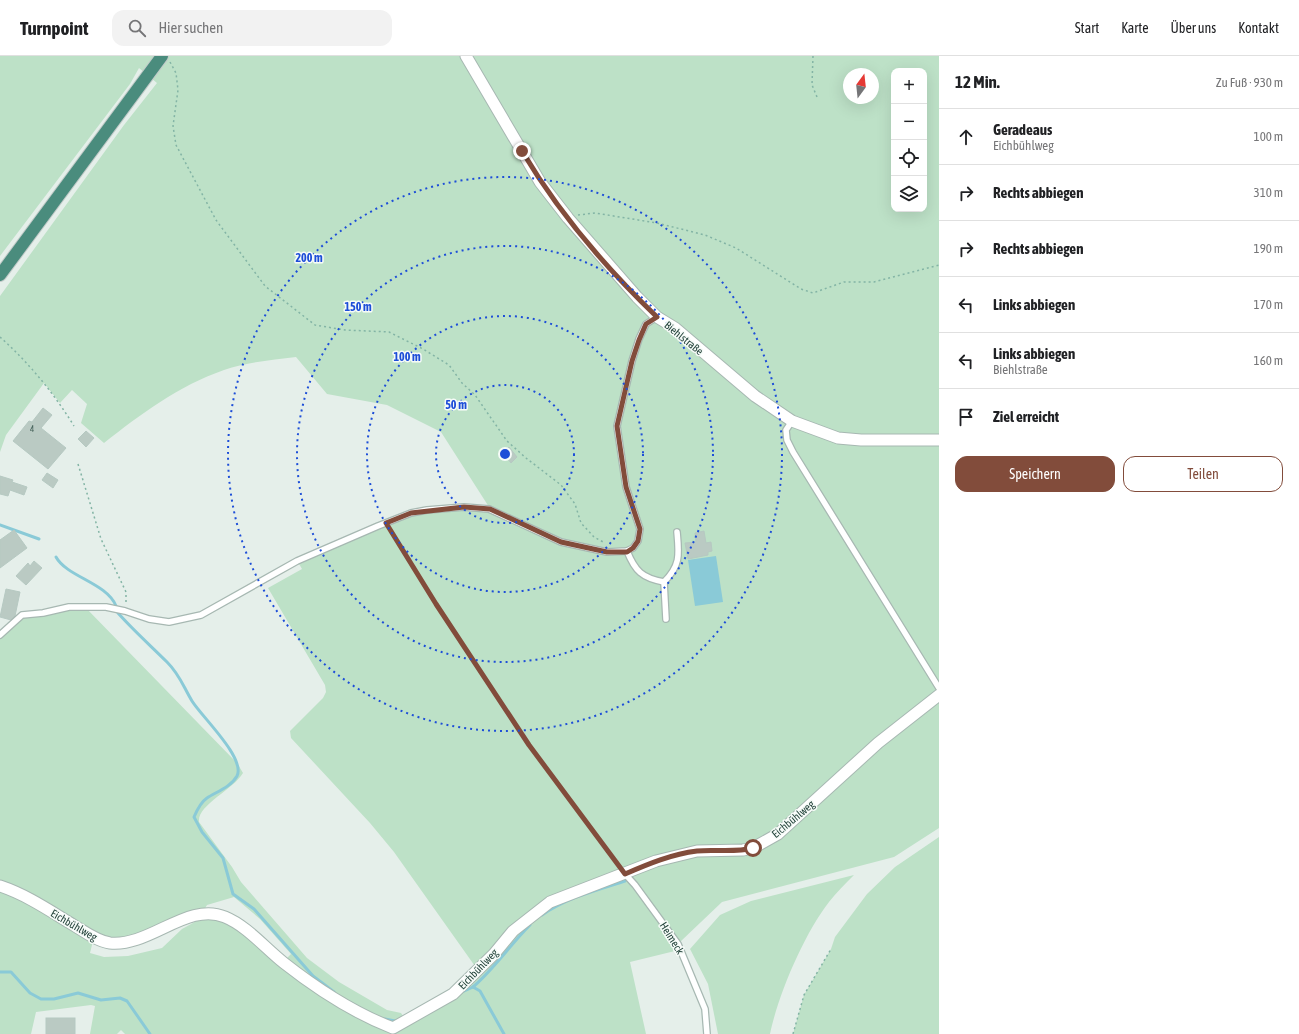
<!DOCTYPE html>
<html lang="de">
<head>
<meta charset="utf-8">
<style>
  body { margin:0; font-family:"Asap Condensed",sans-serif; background:#f2f2f2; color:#202124 }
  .controls { position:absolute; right:12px; top:12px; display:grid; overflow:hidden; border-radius:8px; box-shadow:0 4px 16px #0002 }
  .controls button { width:36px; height:36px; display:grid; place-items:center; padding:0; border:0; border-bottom:1px solid #e0e0e0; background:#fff; color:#202124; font:20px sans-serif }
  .compass { position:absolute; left:843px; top:12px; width:36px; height:36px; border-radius:50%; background:#fff; box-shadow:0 4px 16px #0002; rotate:15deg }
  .stop { position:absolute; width:12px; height:12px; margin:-9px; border:3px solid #824c3b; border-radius:50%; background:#fff }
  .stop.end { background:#824c3b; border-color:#fff; box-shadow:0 1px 4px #0008 }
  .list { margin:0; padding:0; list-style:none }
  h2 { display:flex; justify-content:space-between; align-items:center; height:52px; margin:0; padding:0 16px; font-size:17px }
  h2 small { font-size:13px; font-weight:400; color:#757577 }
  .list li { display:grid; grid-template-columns:26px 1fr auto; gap:12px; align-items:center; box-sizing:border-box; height:56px; padding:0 16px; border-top:1px solid #e0e0e0 }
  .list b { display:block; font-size:15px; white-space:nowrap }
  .list p { margin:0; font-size:13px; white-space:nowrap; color:#757577 }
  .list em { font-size:13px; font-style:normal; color:#757577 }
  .actions { display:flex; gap:8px; padding:12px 16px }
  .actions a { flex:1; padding:9px 0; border:1px solid #824c3b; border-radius:12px; text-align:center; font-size:14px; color:#824c3b }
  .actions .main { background:#824c3b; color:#fff }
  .icon { flex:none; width:22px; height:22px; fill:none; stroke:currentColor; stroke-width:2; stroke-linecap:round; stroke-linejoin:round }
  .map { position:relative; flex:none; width:939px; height:978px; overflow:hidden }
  header { display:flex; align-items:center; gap:24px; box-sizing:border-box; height:56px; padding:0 20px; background:#fff; border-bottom:1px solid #e0e0e0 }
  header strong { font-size:19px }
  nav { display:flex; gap:22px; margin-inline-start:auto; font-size:14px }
  .search { width:280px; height:36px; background:#f2f2f2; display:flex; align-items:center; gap:10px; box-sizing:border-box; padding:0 14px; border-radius:12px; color:#757577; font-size:15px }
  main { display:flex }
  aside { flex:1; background:#fff }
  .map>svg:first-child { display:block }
</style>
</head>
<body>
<header>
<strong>Turnpoint</strong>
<div class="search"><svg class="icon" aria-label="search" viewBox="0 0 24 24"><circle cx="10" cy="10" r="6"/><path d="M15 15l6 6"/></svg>Hier suchen</div>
<nav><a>Start</a><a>Karte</a><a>Über uns</a><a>Kontakt</a></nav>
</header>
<main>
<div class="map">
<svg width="939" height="978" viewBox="0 0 939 978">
  <rect width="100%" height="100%" fill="#e5efea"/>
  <g fill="#bde1c7" fill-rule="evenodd">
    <path d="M0,0H939V381C908,381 869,385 839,378C776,365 708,298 658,257L645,267L638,283L630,304L616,370L625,431L640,474L627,431L619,370L633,305L648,268L657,261C706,303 774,373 838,386C871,392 906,387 939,387V772L894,801L722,846L680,886L637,828L628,819L652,806L622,817L634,830L679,894L630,906L646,978H125L121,974L117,978H90L95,950L91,949L36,956L31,978H0V581L23,561L44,558L70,552L85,551L237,707L243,717C233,734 197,749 199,766L232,811L241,826L307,902L339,926L387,954L401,957L405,963L452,937L477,913L394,796L370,767L291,682L290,675L323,642L326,636L325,629L268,532L302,513L298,506C353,482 429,438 490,457C514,464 536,479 560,487C580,494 604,498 625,498L632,511L634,509L627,493L607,495L562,484L523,465L489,451L441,376L387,349L327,338L296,301C272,304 247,306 224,314C178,330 141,358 104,387L81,367L87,348L72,334L60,347L44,327L6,379L0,396V240L124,69L157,27L139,12L130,28L0,200ZM894,15H924V153H894ZM849,18H873V42H849ZM234,841L260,863L291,898L285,904L226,859L204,854L207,849ZM202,862L182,873L162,892L128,900L104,901L90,897L93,885C122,895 141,890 167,875C177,869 191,862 202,862Z"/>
    <polygon points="939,781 939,978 793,978 804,939 831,893 835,881 867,838 895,811"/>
    <path d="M854,819C845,828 836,837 829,846C804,878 778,939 770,978H718L708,928L690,893L720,859L751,845Z"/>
  </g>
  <polygon fill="#8acad7" points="716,500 723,546 695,550 688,504"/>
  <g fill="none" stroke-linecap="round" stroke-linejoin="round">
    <g stroke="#8acad7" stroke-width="3">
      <polyline points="0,469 39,483"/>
      <path d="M56,501C67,521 107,527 116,550"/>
      <path d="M118,557C134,575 151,590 167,606C180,619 183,630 192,645C201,660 246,702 237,720C231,731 216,736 207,742C201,746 197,754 194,761L202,776L223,802L233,838L254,853L313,920L334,936"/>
      <path d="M542,859C566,842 597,834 625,825"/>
      <polyline points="0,916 11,916 30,937 41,943 54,943 78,937 101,944 120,942 127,945 150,978"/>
      <path d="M473,931C494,913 510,889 530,869"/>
      <polyline points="462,936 473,931 480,935 504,978"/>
      <polyline points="385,963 395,965"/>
    </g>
  </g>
  <g fill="#bacac3" stroke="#b6c9c2">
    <polygon points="43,352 52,359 41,372 66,392 48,413 13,385 29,365 32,366"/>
    <polygon points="86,375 94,382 86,391 78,383"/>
    <polygon points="509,391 517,401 511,407 503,397"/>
    <polygon points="47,417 58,424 53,432 42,424"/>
    <polygon points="0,420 13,424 12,426 27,431 24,439 10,434 8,440 0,438"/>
    <polygon points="14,474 27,492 0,512 0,484"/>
    <polygon points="704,475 706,487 711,486 712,495 708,496 708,499 688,503 685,487 696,486 695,477"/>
    <polygon points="34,505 42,512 26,529 16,520 28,507 30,510"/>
    <polygon points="6,533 20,536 15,560 11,564 0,561"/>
    <rect x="46" y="962" width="29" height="16"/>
  </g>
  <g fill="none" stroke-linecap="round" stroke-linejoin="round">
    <g stroke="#a7b8b2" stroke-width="8">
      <g id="service">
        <polyline points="792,365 786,374 787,384 793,396 939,632"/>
        <path d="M627,495C635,515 642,522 664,526C681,509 679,498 677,476"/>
        <polyline points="664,526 666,563"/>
        <polyline points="0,579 22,559 43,557 69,551 106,551 125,555 149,563 169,566 201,559 297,505 378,470 411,457 427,454 464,451 489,453 561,486 607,496 627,495 633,492 638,485 640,473 626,431 617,370 632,305 639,283 646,268 657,261"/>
        <polyline points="625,818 635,829 678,888 705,953 707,978"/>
      </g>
    </g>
    <g stroke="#a7b8b2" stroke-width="13">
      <g id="minor">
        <polyline points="466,0 540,126 568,162 637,241 657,261 675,272 755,340 792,365 838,382 861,384 939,384"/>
        <path d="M0,830C27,839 50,855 75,870C85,876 97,885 110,887C150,891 188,845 225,861C247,870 265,892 284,907C317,933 354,957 393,972L453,938L494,898L513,875L550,846L656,805L697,795L743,794L753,792L778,778L878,687L939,639"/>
      </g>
    </g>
    <g stroke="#c1cac8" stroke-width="14">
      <polyline id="trunk" points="0,219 162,0"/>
    </g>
    <g stroke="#83b4a5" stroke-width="1.5" stroke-dasharray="2 3" stroke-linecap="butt">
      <polyline points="813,0 812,29 817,41"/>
      <polyline points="170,6 176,17 178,34 173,70 176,89 216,164 265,230 315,269 345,274 389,276 423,293 449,309 462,327 475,339 507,385 526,402 561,429 575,448 581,467 594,481 605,487"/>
      <polyline points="578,159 595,157 657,167 705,179 736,192 801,233 813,237 844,226 874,226 939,209"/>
      <path d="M0,281C29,307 53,336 74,370"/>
      <polyline points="78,408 101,483 126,536 126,549"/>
      <polyline points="390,473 436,547 529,689 618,809"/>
      <polyline points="793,978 804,939 831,893"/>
    </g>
    <use href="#service" stroke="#fff" stroke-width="5.5"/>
    <use href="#minor" stroke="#fff" stroke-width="11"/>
    <use href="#trunk" stroke="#4a8c7d" stroke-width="12"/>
  </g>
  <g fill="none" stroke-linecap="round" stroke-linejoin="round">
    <path stroke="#824c3b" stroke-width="5" d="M522,95C557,154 607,213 657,261L646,268L639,284L632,305L617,370L626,431L640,473L638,485L633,492L627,496H607L561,486L490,453L464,451L411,457L386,467L436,548L529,689L625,818C648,808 672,798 697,795C715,793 734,797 753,792"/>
  </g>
  <g fill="none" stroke="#1d4ed8" stroke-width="2" stroke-dasharray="2 4">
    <circle cx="505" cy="398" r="69"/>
    <circle cx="505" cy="398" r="138"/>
    <circle cx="505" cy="398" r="208"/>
    <circle cx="505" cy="398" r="277"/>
  </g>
  <g text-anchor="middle" stroke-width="3" stroke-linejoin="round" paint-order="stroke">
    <g font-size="9" fill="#48645c">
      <text x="32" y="376">4</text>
    </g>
    <g font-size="11" fill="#22423a" stroke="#f6fbf8">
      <text transform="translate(684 282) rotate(39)" y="4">Biehlstraße</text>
      <text transform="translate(793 763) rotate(-40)" y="4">Eichbühlweg</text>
      <text transform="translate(74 869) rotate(30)" y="4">Eichbühlweg</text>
      <text transform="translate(672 882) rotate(58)" y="4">Heimeck</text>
      <text transform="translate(478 913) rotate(-46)" y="4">Eichbühlweg</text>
    </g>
  </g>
  <circle cx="505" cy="398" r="6" fill="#1d4ed8" stroke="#f6fbf8" stroke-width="2"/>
  <g font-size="12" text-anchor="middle" font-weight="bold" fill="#1d4ed8" stroke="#f6fbf8" stroke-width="3" stroke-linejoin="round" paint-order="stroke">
    <text x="309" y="206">200 m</text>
    <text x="358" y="255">150 m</text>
    <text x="407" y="305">100 m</text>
    <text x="456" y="353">50 m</text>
  </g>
</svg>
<div class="controls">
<button>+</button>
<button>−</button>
<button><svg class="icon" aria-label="locate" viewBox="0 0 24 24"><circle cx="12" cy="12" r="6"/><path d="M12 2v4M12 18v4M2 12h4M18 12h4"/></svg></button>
<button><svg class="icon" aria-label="layers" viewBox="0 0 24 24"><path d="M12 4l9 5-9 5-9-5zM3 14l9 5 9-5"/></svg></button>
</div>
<svg class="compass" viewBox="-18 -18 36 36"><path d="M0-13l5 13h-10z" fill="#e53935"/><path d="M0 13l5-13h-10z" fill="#757577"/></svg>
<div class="stop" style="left:753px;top:792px"></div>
<div class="stop end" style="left:522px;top:95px"></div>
</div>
<aside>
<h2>12 Min.<small>Zu Fuß · 930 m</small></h2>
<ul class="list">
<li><svg class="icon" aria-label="ahead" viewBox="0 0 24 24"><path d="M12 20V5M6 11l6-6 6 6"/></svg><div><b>Geradeaus</b><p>Eichbühlweg</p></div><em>100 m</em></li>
<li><svg class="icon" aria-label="right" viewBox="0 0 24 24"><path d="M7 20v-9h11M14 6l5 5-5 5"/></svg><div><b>Rechts abbiegen</b></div><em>310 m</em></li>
<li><svg class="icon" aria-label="right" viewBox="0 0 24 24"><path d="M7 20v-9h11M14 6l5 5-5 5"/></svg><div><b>Rechts abbiegen</b></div><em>190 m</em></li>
<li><svg class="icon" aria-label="left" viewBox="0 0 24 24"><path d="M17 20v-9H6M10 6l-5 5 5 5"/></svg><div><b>Links abbiegen</b></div><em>170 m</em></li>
<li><svg class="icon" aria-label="left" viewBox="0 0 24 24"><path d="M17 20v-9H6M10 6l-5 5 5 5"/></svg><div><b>Links abbiegen</b><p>Biehlstraße</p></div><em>160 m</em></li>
<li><svg class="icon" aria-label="arrive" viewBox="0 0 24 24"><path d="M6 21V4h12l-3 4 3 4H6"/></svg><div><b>Ziel erreicht</b></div></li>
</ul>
<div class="actions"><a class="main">Speichern</a><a>Teilen</a></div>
</aside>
</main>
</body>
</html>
